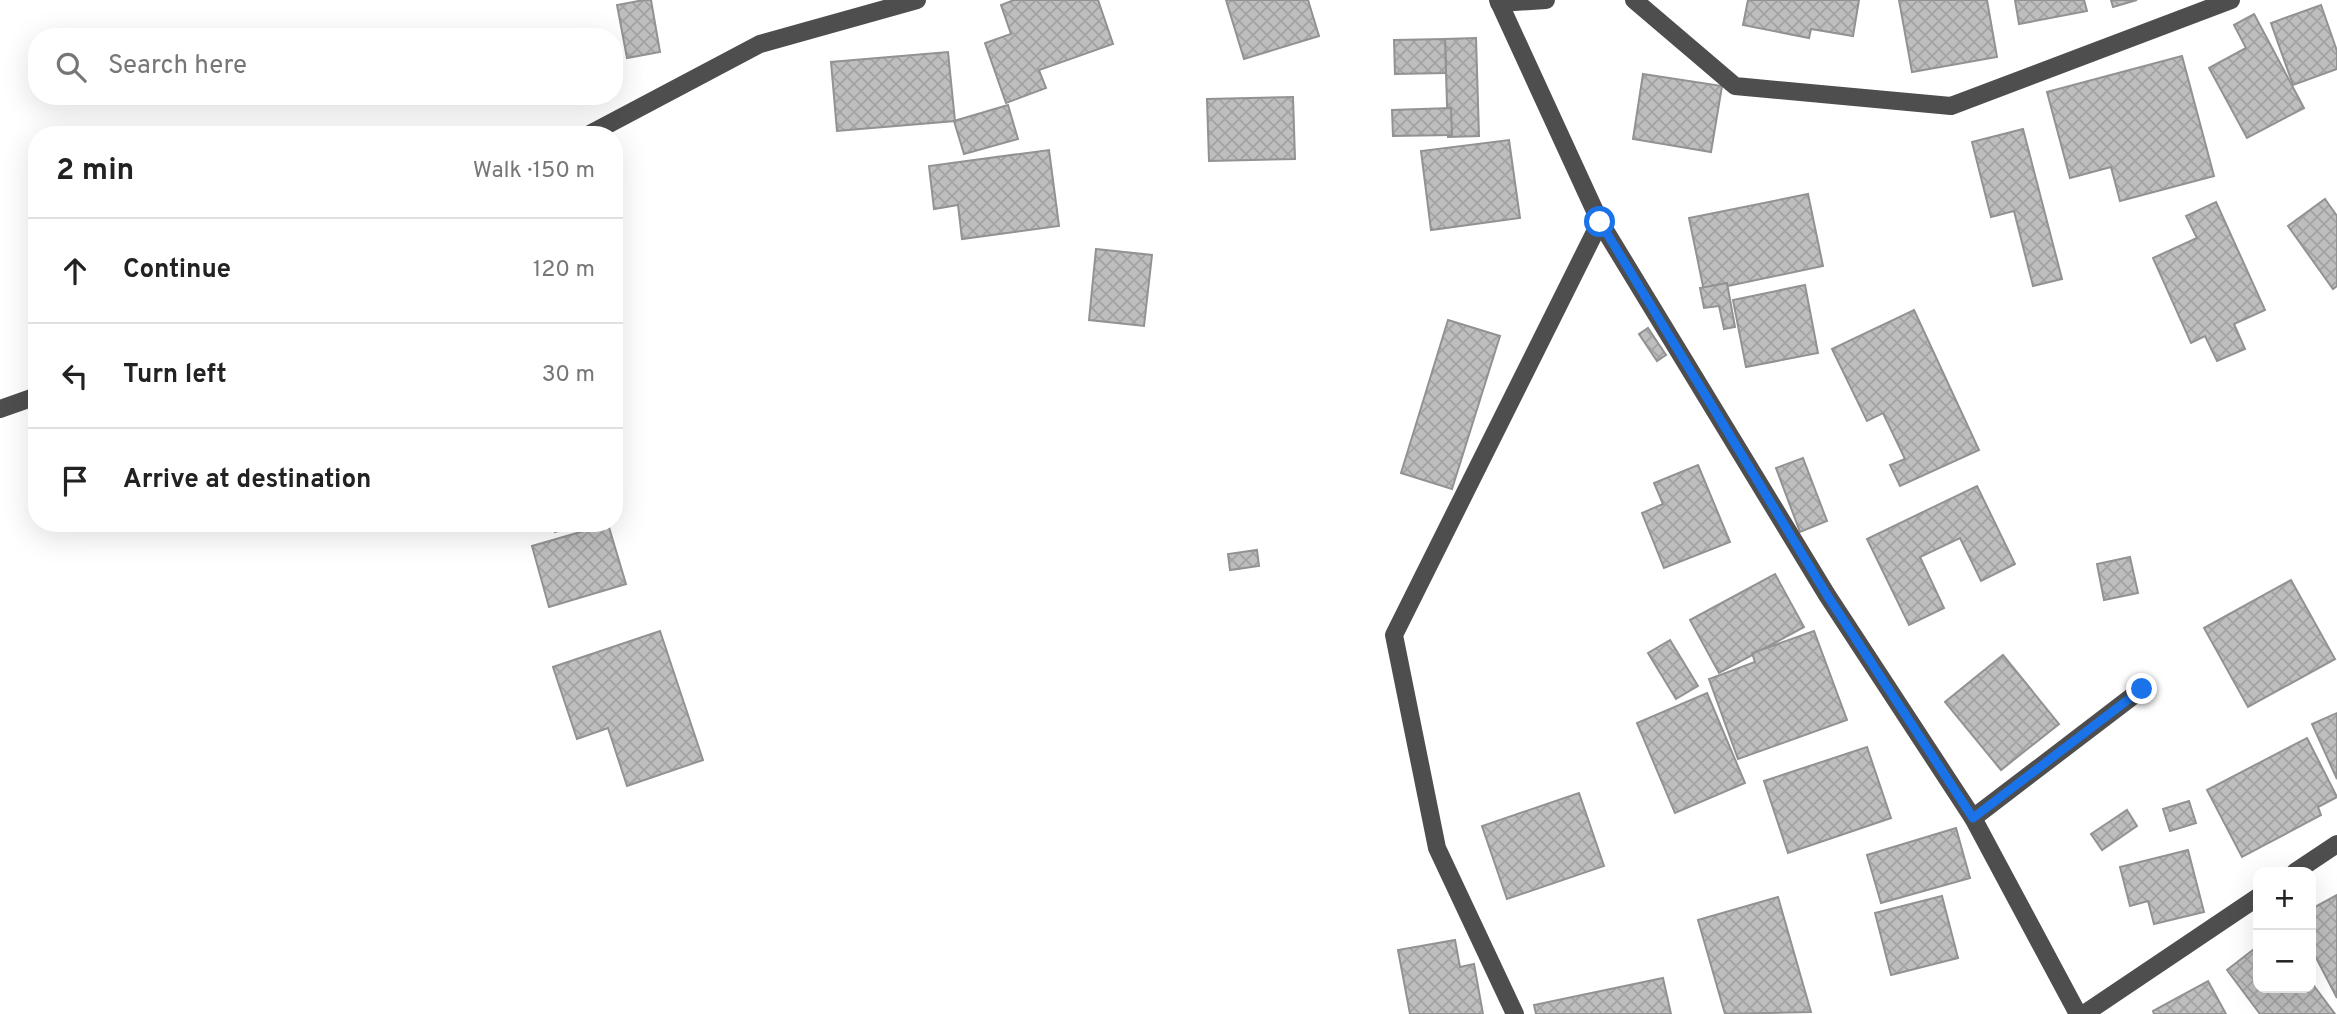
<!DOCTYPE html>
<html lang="en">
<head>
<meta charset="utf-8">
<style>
  body { margin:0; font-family:Overpass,sans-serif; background:#f6f6f6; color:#222 }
  .controls { position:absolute; right:21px; bottom:21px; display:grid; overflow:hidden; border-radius:14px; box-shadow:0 7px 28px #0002 }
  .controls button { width:63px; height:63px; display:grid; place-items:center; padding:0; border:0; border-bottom:2px solid #e0e0e0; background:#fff; color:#222; font:35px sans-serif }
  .stop { position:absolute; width:21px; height:21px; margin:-16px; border:5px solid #1a73e8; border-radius:50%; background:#fff }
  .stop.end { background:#1a73e8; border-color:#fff; box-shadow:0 2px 7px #0008 }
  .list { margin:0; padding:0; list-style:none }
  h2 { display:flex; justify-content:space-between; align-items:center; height:91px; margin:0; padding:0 28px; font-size:30px }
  h2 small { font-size:23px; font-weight:400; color:#767676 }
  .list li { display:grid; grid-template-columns:46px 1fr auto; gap:21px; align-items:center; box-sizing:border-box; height:105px; padding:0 28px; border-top:2px solid #e0e0e0 }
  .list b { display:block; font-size:26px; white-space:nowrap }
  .list em { font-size:23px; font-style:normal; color:#767676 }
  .icon { flex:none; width:38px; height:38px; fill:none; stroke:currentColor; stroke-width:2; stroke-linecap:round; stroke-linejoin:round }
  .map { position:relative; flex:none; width:2337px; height:1014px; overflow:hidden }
  .search { position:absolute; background:#fff; box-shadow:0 7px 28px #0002; left:28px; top:28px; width:595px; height:77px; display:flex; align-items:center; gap:18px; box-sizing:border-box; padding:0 24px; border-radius:28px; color:#767676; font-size:26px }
  .panel { position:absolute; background:#fff; box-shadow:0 7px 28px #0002; left:28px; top:126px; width:595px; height:406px; border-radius:28px }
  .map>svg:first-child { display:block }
</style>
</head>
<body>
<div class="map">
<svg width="2337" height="1014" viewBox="0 0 2337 1014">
  <defs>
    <pattern id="building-cross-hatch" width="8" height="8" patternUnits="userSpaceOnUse" patternTransform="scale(1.75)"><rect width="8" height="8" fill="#bebebe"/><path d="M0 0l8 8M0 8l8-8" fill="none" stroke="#a2a2a2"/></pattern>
  </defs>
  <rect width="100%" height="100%" fill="#fff"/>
  <g fill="url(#building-cross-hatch)" stroke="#929292" stroke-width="2">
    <polygon points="644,0 651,0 660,52 627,58 617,5"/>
    <polygon points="1014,0 1098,0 1113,44 1039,70 1046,88 1006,103 985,43 1011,34 1001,5"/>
    <polygon points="1226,0 1308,0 1319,36 1244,59"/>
    <polygon points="1748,0 1859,0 1853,36 1811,29 1809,38 1743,25"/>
    <polygon points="1899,0 1987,0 1997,57 1912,72"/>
    <polygon points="2015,0 2084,0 2087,11 2019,24"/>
    <polygon points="2111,0 2137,0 2113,7"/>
    <polygon points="2321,5 2337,51 2337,69 2293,85 2271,23"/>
    <polygon points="2254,14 2304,108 2247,138 2209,68 2246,48 2234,25"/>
    <polygon points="1476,38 1479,136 1448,137 1445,39"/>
    <polygon points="1445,39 1446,73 1395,74 1394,40"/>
    <polygon points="948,52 955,121 837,131 831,62"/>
    <polygon points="2182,56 2214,176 2120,201 2111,167 2070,178 2047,92"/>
    <polygon points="1643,74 1722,86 1711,152 1633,139"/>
    <polygon points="1293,97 1295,159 1209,161 1207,99"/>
    <polygon points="1008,105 1018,139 964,154 954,121"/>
    <polygon points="1451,108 1452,135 1393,136 1392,110"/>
    <polygon points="2023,129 2062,279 2033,286 2014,211 1991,217 1972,142"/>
    <polygon points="1509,140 1520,218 1431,230 1421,151"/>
    <polygon points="1049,150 1059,226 962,239 958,205 934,209 929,166"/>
    <polygon points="1808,194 1823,266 1704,291 1689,218"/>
    <polygon points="2325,199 2337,216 2337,286 2333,289 2288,226"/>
    <polygon points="2216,202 2265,310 2234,324 2245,349 2217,361 2205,336 2191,343 2153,258 2197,238 2186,216"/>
    <polygon points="1096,249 1152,255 1144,326 1089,320"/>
    <polygon points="1727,283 1735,327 1724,329 1719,306 1704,308 1700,288"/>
    <polygon points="1805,285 1818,353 1746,367 1733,300"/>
    <polygon points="1914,310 1979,450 1900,486 1890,465 1905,459 1883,413 1867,421 1832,349"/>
    <polygon points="1448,320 1500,336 1452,489 1401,473"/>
    <polygon points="1648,328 1666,355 1657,361 1639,334"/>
    <polygon points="1803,458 1827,521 1800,532 1776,468"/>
    <polygon points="1698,465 1730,542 1664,568 1642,513 1663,504 1654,483"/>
    <polygon points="1977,486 2015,564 1981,581 1960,538 1920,557 1944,608 1909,625 1867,539"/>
    <polygon points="552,523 585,523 555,532"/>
    <polygon points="608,524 626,584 549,607 532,546"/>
    <polygon points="1257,550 1259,566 1230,570 1228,554"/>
    <polygon points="2130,557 2138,593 2104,600 2097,564"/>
    <polygon points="1775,574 1804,627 1719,673 1690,620"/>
    <polygon points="2291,580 2335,659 2248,707 2204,628"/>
    <polygon points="660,631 703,760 627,786 608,728 577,739 553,667"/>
    <polygon points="1814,631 1847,720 1738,759 1709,679 1755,662 1752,653"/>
    <polygon points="1670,640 1698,686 1676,699 1648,653"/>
    <polygon points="2003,655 2059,724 2001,770 1945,702"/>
    <polygon points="1707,693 1745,783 1675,813 1637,723"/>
    <polygon points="2337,713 2337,779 2312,724"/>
    <polygon points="2307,738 2337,797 2318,807 2321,815 2242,857 2207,790"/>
    <polygon points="1867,747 1891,818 1788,853 1764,781"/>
    <polygon points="1579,793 1604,866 1507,899 1482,826"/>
    <polygon points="2189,801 2196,823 2170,831 2163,809"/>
    <polygon points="2127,810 2137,826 2102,850 2091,834"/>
    <polygon points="1956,828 1970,878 1881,903 1867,855"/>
    <polygon points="2188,850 2204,912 2154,924 2148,901 2130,906 2120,867"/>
    <polygon points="2337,895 2337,998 2311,948 2311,909"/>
    <polygon points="1942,896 1958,958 1891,975 1875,913"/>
    <polygon points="1778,897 1811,1012 1725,1014 1698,920"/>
    <polygon points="1455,940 1460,967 1474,964 1483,1014 1410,1014 1398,950"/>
    <polygon points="2258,946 2258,988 2311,988 2311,982 2335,1014 2260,1014 2227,970"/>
    <polygon points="1663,978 1671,1014 1536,1014 1534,1005"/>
    <polygon points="2208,981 2226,1014 2154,1014 2153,1011"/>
  </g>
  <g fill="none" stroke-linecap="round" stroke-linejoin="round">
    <g stroke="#4e4e4e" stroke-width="18">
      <polyline points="1498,0 1600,222 1827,595 1973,818 2078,1014"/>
      <polyline points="1634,0 1735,86 1951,106 2231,0"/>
      <polyline points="1499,3 1546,0"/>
      <polyline points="588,135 760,44 917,0"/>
      <polyline points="0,409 37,396"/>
      <polyline points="1973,818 2142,689"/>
      <polyline points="2295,872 2337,844"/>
      <polyline points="1515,1014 1437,848 1394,635 1600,222"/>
      <polyline points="2084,1014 2258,897"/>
    </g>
  </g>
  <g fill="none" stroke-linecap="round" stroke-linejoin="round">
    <polyline stroke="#1a73e8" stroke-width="9" points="1600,222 1827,595 1973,818 2142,689"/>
  </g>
</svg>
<div class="controls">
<button>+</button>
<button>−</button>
</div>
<div class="stop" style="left:1600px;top:222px"></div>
<div class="stop end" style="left:2142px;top:689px"></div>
<div class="search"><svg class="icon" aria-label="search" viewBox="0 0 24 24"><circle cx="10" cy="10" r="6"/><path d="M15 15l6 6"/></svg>Search here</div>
<section class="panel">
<h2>2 min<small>Walk · 150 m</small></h2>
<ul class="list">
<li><svg class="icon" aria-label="ahead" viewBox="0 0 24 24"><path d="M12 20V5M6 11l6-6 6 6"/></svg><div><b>Continue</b></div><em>120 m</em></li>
<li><svg class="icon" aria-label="left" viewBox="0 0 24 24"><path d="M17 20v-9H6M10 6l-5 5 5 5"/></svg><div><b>Turn left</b></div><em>30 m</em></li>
<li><svg class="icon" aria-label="arrive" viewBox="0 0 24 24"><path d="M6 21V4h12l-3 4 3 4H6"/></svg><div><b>Arrive at destination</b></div></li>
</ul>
</section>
</div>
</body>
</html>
